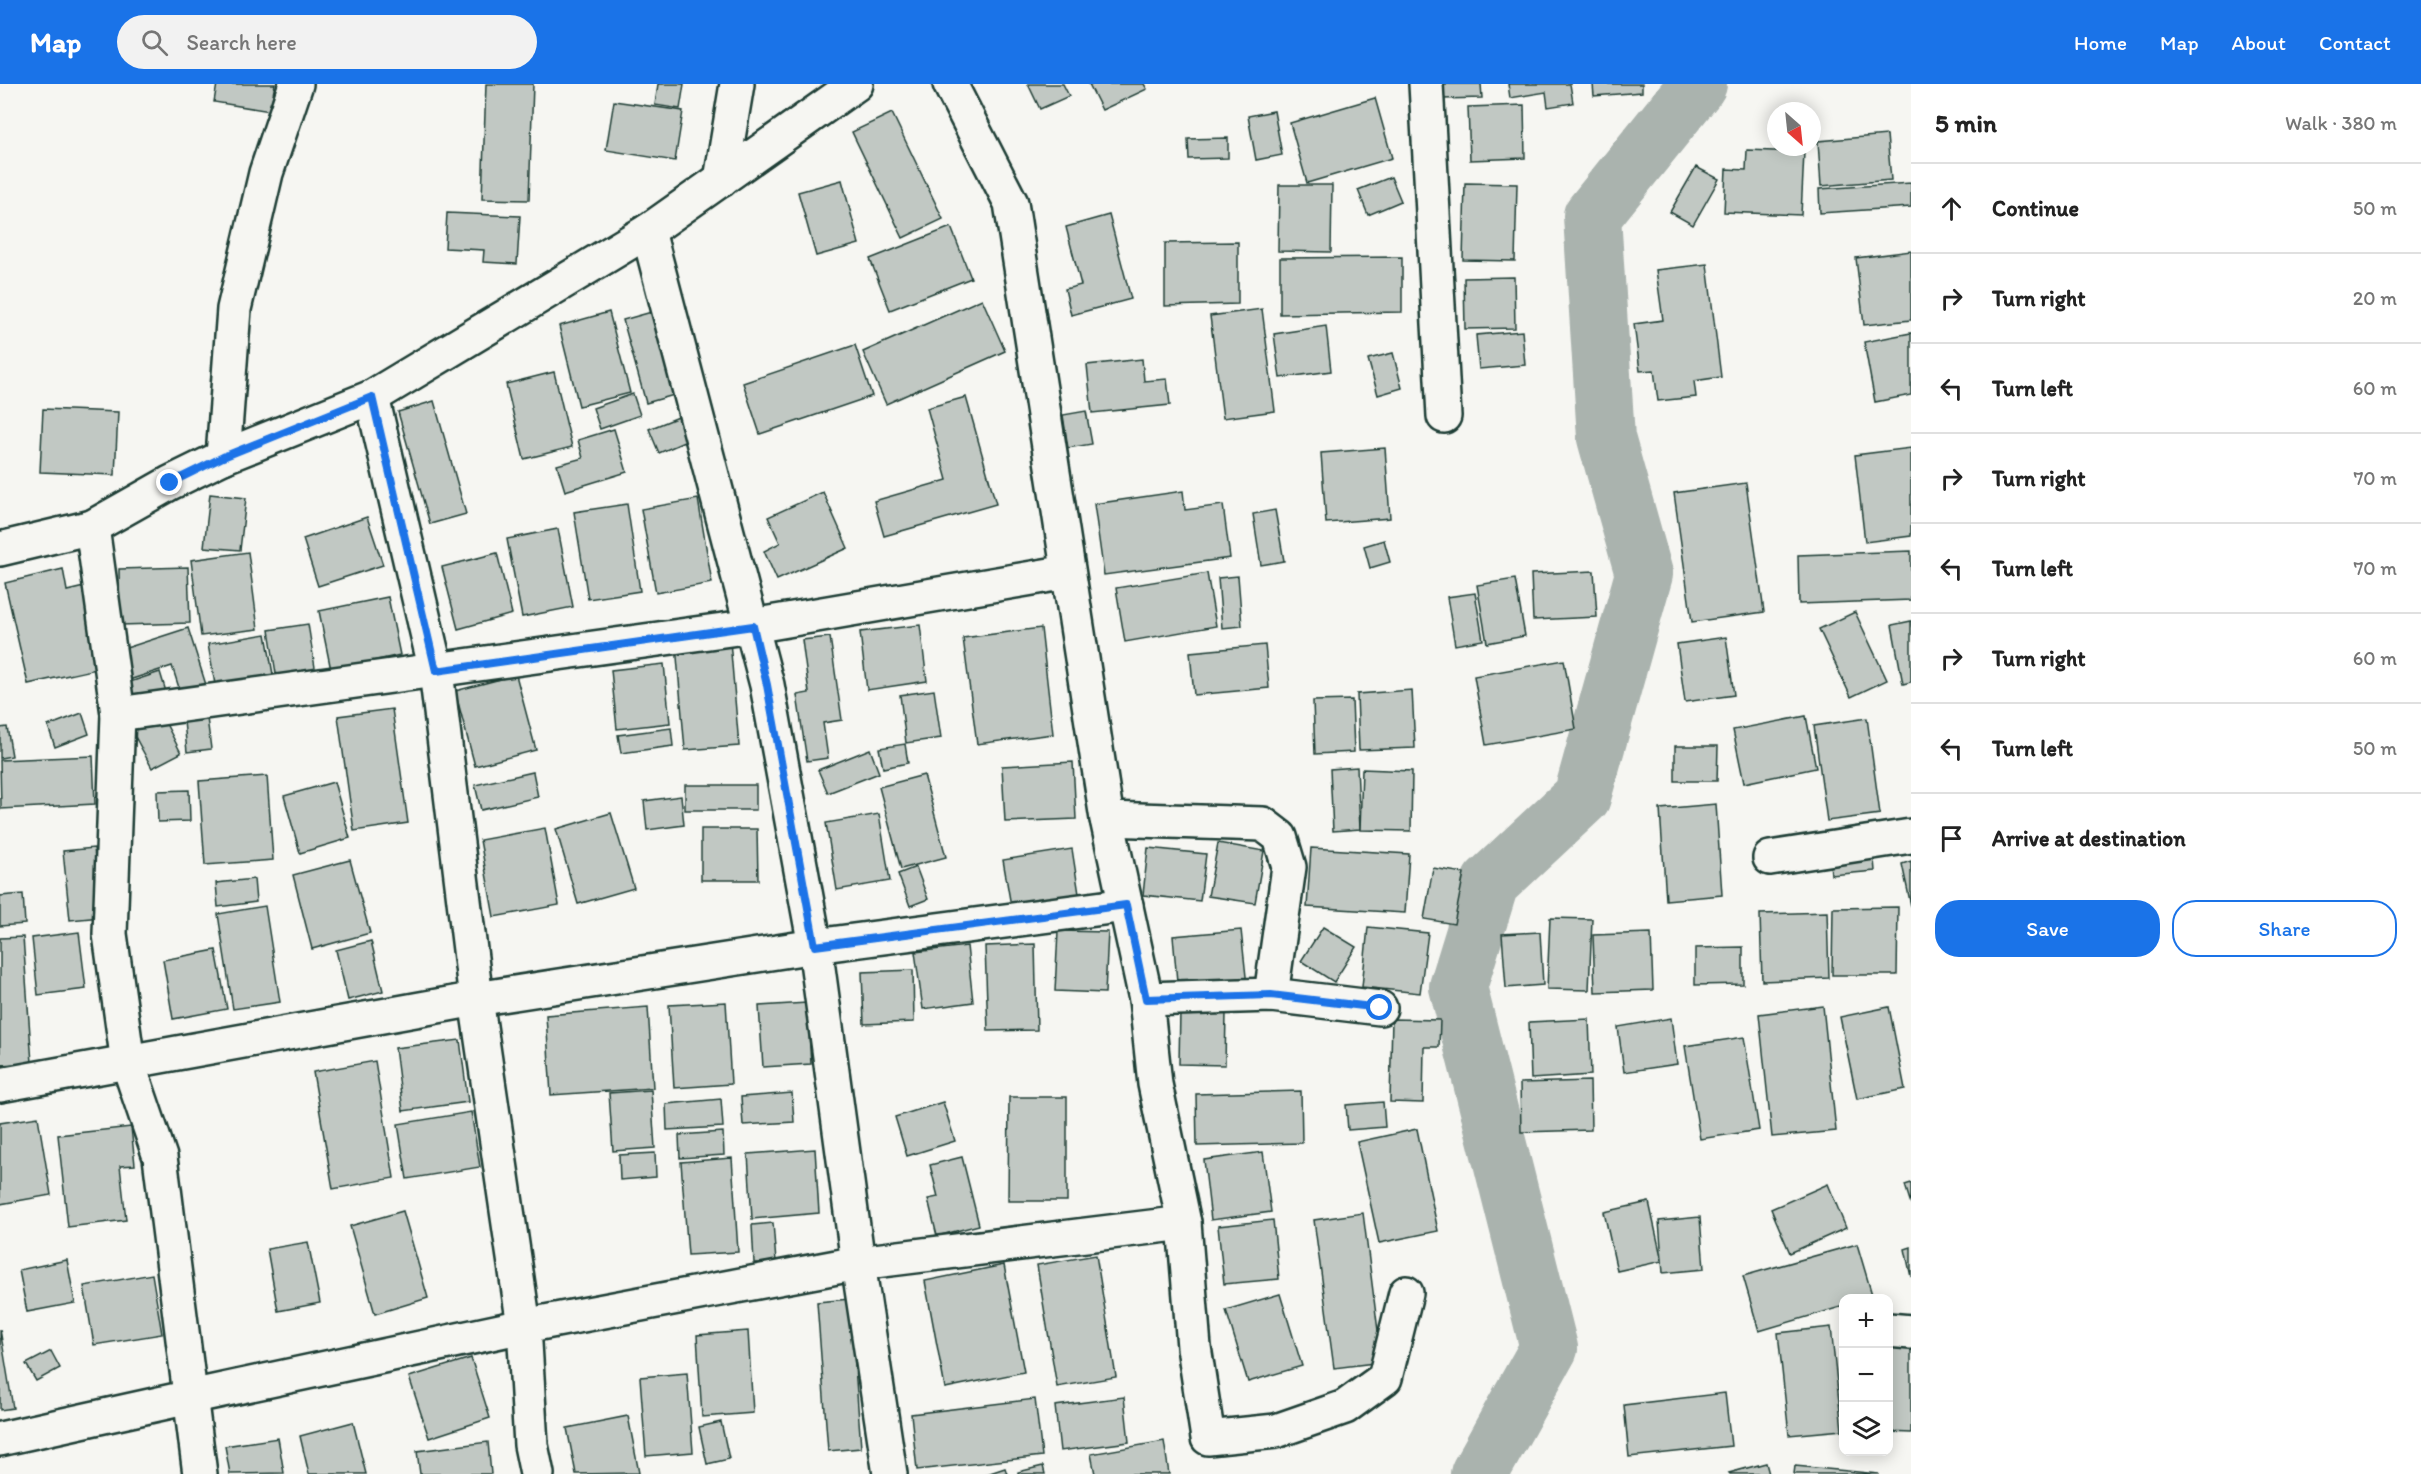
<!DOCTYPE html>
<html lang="en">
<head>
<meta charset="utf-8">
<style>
  body { margin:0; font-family:Itim,sans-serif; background:#f2f2f2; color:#222 }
  .controls { position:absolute; right:18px; bottom:18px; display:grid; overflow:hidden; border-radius:12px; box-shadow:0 3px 15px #0003 }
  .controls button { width:54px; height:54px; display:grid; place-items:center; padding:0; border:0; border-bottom:2px solid #e0e0e0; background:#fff; color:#222; font:30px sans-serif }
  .compass { position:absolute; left:1767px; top:18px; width:54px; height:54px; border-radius:50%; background:#fff; box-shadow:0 3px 15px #0003; rotate:153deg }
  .stop { position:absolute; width:18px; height:18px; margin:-14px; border:4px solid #1a73e8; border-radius:50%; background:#fff }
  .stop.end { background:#1a73e8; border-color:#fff; box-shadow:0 2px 6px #0008 }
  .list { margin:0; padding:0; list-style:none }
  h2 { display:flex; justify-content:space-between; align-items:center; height:78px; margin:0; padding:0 24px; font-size:26px }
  h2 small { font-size:20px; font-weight:400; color:#767676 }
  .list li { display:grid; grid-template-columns:39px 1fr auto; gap:18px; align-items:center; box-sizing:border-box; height:90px; padding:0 24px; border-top:2px solid #e0e0e0 }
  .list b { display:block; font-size:22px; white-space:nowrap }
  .list em { font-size:20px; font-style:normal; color:#767676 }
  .actions { display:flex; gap:12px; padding:18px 24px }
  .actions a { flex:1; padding:14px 0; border:2px solid #1a73e8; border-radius:24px; text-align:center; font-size:21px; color:#1a73e8 }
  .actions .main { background:#1a73e8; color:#fff }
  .icon { flex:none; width:33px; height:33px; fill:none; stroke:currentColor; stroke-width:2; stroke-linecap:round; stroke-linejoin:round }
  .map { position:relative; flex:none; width:1911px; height:1390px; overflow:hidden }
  header { display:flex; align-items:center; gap:36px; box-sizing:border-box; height:84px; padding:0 30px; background:#1a73e8; color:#fff }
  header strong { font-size:28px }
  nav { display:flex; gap:33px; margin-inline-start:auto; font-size:21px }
  .search { width:420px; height:54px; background:#f2f2f2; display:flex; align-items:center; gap:15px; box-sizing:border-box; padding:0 21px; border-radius:33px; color:#767676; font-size:22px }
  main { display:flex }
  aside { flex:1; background:#fff }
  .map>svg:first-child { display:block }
</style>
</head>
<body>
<header>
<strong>Map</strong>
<div class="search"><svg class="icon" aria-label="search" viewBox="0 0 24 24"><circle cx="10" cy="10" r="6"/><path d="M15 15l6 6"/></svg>Search here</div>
<nav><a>Home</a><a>Map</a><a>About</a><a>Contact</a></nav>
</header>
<main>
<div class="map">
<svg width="1911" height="1390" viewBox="0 0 1911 1390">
  <rect width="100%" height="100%" fill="#f6f6f2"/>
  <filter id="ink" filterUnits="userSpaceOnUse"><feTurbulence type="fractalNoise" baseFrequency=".0167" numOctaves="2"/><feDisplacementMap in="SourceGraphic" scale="12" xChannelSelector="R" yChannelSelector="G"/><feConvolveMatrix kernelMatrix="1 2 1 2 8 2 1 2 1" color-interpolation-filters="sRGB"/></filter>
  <g filter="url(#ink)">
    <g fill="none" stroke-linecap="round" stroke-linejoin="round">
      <polyline stroke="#aab3ae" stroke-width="58" points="1479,1390 1549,1264 1458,903 1490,799 1582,713 1644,490 1606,354 1592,132 1698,0"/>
    </g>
    <g fill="#c1c8c3" stroke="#1f3d34" stroke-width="1.5">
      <polygon points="217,0 275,0 270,27 214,18"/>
      <polygon points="486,0 533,0 529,116 482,115"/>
      <polygon points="658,0 684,0 680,25 655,21"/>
      <polygon points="1028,0 1063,0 1069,12 1040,25"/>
      <polygon points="1089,0 1144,0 1147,5 1102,26"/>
      <polygon points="1442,0 1481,0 1482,14 1442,15"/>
      <polygon points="1508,0 1570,0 1573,19 1548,23 1546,8 1510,14"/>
      <polygon points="1593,0 1642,0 1642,8 1594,12"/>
      <polygon points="1375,14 1392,74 1307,99 1290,39"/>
      <polygon points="614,17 683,27 675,77 606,66"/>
      <polygon points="1524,21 1525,74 1470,76 1468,23"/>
      <polygon points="1274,27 1282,71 1256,76 1248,32"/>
      <polygon points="892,29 943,135 903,154 852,48"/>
      <polygon points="1887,51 1891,96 1821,102 1818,57"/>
      <polygon points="1228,54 1228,74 1189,75 1188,55"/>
      <polygon points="1747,66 1804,68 1801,131 1724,128 1726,85 1746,86"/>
      <polygon points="1696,83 1719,95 1693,141 1670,128"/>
      <polygon points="1391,93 1401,117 1368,131 1358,106"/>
      <polygon points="842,96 859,160 816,172 798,108"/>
      <polygon points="1465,99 1517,100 1515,177 1463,176"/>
      <polygon points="1911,99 1911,123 1820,129 1819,105"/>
      <polygon points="1279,101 1332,101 1331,168 1278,167"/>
      <polygon points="447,129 520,132 517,180 483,178 484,166 445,164"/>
      <polygon points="1109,131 1131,215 1071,231 1065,205 1081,201 1066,143"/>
      <polygon points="951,143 971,194 890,226 870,175"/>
      <polygon points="1238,158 1238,220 1165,222 1165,159"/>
      <polygon points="1911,167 1911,236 1864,241 1856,174"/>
      <polygon points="1402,173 1402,228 1280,230 1280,174"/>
      <polygon points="1707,180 1721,293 1694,297 1696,313 1658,317 1654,286 1640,287 1634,240 1663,236 1656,186"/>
      <polygon points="1514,193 1515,244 1465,245 1464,194"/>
      <polygon points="982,215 1005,267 886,320 863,268"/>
      <polygon points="666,224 688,307 646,319 623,236"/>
      <polygon points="1262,225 1275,327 1223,334 1210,232"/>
      <polygon points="609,228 630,309 579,322 559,242"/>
      <polygon points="1326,242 1331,287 1280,294 1274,250"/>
      <polygon points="1522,247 1525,281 1479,285 1476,251"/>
      <polygon points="1911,249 1911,311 1875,318 1864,258"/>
      <polygon points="855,261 872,312 760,350 743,299"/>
      <polygon points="1393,269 1402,304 1378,311 1368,275"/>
      <polygon points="1142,275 1144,297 1167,295 1170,321 1092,329 1087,281"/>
      <polygon points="554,288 572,363 524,375 506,300"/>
      <polygon points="633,310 640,331 600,345 593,324"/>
      <polygon points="966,313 996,420 884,452 874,417 947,396 927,324"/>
      <polygon points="434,317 466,430 430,440 398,328"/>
      <polygon points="43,325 118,328 115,391 40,388"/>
      <polygon points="1086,327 1092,360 1068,364 1063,331"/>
      <polygon points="681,332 691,355 659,369 649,345"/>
      <polygon points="614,345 627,388 565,407 557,381 583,374 578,356"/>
      <polygon points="1385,364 1390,434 1326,439 1321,369"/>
      <polygon points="1911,364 1911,452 1865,458 1855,371"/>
      <polygon points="1746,399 1764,528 1692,538 1674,409"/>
      <polygon points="1183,407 1185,426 1223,421 1230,474 1104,491 1094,420"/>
      <polygon points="823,408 848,464 777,496 764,467 780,459 768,433"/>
      <polygon points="210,410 246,414 240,466 204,463"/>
      <polygon points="698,415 712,499 656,509 641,425"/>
      <polygon points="627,420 640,507 588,515 574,428"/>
      <polygon points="1275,426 1284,477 1261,481 1253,430"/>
      <polygon points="367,433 383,481 318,502 303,455"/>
      <polygon points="558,445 573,523 522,533 507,455"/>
      <polygon points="1384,456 1390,478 1370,484 1364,462"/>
      <polygon points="1911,467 1911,516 1799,520 1798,471"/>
      <polygon points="248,468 258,545 201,552 191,476"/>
      <polygon points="497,469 512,530 458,545 442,483"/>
      <polygon points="188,483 190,539 120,541 119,485"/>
      <polygon points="63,485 67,507 84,503 101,584 28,600 5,499"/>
      <polygon points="1594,487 1597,533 1533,536 1531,490"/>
      <polygon points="1207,489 1216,542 1125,558 1116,504"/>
      <polygon points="1238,492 1242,542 1222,544 1218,494"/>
      <polygon points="1515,495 1525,552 1487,559 1477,501"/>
      <polygon points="1475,509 1483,556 1455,561 1447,513"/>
      <polygon points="388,513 400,571 331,586 319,527"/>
      <polygon points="1855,528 1887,596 1851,613 1819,545"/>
      <polygon points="1911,537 1911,598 1903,600 1892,541"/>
      <polygon points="308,540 317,596 278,602 269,546"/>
      <polygon points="920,541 927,597 867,606 860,548"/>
      <polygon points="188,544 207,604 182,613 172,582 129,596 120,566"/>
      <polygon points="1041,544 1053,650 977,660 963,554"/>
      <polygon points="266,550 275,602 217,612 208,560"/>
      <polygon points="830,553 842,636 823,639 828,674 807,677 797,611 809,609 802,556"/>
      <polygon points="1726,553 1734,611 1685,618 1677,560"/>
      <polygon points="730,557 739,662 685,666 676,561"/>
      <polygon points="1265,561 1269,604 1194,611 1190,568"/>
      <polygon points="1564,576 1576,645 1486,661 1474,592"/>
      <polygon points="664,580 670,639 617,645 611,586"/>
      <polygon points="160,588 167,611 136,620 130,598"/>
      <polygon points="516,591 536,666 475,682 455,607"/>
      <polygon points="934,606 941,654 906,659 900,611"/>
      <polygon points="1412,606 1415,664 1359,666 1357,610"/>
      <polygon points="1352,616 1354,668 1315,670 1313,617"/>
      <polygon points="392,625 408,739 354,747 338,632"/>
      <polygon points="82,629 89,650 55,663 48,642"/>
      <polygon points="162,632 181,669 152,684 132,647"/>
      <polygon points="1806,632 1816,684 1744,699 1733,646"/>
      <polygon points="207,634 211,665 187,668 184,637"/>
      <polygon points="1867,634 1880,730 1827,737 1814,642"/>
      <polygon points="7,643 12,672 0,674 0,644"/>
      <polygon points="671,644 673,662 621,669 618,651"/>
      <polygon points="905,660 908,679 883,684 879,664"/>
      <polygon points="1675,662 1718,662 1717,697 1675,697"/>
      <polygon points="870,665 879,689 828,709 818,686"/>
      <polygon points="93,672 95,720 1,725 0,676"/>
      <polygon points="1073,678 1076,735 1005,738 1002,682"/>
      <polygon points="1357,683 1360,745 1333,747 1330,685"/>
      <polygon points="1362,685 1412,687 1411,747 1360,746"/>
      <polygon points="533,688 538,713 481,726 475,701"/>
      <polygon points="924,691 946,773 901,785 879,703"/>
      <polygon points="267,692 273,776 205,781 199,697"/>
      <polygon points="334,698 350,754 300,769 284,712"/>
      <rect x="685" y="701" width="71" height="25"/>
      <polygon points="189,706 190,737 158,738 157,707"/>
      <polygon points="681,712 684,741 647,746 644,717"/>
      <polygon points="1716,720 1722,811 1666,816 1660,725"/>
      <polygon points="611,729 634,804 578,820 556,745"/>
      <polygon points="879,730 890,797 837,806 826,739"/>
      <polygon points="545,744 559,821 494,833 480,756"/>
      <polygon points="701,745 757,745 758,796 701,796"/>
      <polygon points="1218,759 1264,767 1255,819 1208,812"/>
      <polygon points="94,764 101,833 70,836 63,767"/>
      <polygon points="1148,764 1206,770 1200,817 1143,811"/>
      <polygon points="1311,764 1409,770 1405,829 1307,823"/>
      <polygon points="1873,764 1875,787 1831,791 1829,767"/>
      <polygon points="1072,765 1079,810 1011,822 1003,776"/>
      <polygon points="350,776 370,849 312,865 293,791"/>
      <polygon points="1911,777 1911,822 1902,780"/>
      <polygon points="916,783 928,815 910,822 898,790"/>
      <polygon points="1433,784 1464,789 1454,840 1424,835"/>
      <polygon points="254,795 256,818 218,823 216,799"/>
      <polygon points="23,810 25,840 0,842 0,812"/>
      <polygon points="265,822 280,918 233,925 218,830"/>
      <polygon points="1898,823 1897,891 1832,891 1833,824"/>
      <polygon points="1827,828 1829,894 1762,897 1760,830"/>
      <polygon points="1550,834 1592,835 1589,906 1547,905"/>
      <polygon points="1323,843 1356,863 1334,898 1301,877"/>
      <polygon points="1368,843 1428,849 1420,909 1362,903"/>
      <polygon points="1241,846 1247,902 1178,909 1173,852"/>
      <polygon points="1058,847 1108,848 1105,909 1055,907"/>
      <polygon points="79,848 86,905 38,911 32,854"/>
      <polygon points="1540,848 1543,901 1506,904 1502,850"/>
      <polygon points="1651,849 1653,906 1595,908 1593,851"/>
      <polygon points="23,853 32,979 0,981 0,854"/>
      <polygon points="371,857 383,907 348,916 336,866"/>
      <polygon points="1035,860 1037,946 988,947 985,862"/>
      <polygon points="967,862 973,918 923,925 915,868"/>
      <polygon points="1743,863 1743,900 1695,901 1695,864"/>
      <polygon points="216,866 227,925 173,935 163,876"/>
      <polygon points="913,886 914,938 864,940 862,888"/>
      <polygon points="726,918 731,1000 674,1004 669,921"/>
      <polygon points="807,919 811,980 763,983 759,922"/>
      <polygon points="1823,922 1836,1047 1772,1053 1759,930"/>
      <polygon points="648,923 653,1004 551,1011 546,931"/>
      <polygon points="1889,923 1905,1005 1857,1015 1840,933"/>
      <polygon points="1180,927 1226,928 1225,981 1179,980"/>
      <polygon points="1671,934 1677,980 1624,988 1618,943"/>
      <polygon points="1392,935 1440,936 1439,963 1424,963 1423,1019 1390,1018"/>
      <polygon points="1589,935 1591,991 1531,995 1529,938"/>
      <polygon points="1744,953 1759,1046 1700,1055 1685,962"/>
      <polygon points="460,956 468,1018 403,1027 395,964"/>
      <polygon points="375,977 394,1094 333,1105 313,988"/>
      <polygon points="1590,997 1591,1046 1521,1048 1520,999"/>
      <polygon points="651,1006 655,1064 613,1067 609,1009"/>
      <polygon points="1301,1007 1302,1059 1197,1062 1196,1010"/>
      <polygon points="792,1009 794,1038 743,1041 741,1013"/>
      <polygon points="1009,1013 1067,1013 1067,1117 1008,1117"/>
      <polygon points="721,1015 723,1043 667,1046 666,1020"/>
      <polygon points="943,1018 955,1057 907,1072 895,1033"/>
      <polygon points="1383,1018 1385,1043 1348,1046 1346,1021"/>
      <polygon points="471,1028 480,1083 407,1095 398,1040"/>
      <polygon points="38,1033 51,1111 0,1120 0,1039"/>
      <polygon points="131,1043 135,1081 120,1082 126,1136 68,1143 58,1051"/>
      <polygon points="1417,1045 1438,1147 1379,1159 1357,1058"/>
      <polygon points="723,1048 724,1071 680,1074 679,1051"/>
      <polygon points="815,1065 819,1129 752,1135 748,1070"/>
      <polygon points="1263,1068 1271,1128 1211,1136 1204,1076"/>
      <polygon points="655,1069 656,1093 620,1096 619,1071"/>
      <polygon points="962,1073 979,1141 937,1152 928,1115 938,1113 930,1081"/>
      <polygon points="732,1074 738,1168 688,1171 681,1078"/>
      <polygon points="1911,1099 1911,1120 1905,1101"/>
      <polygon points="1828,1100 1846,1144 1790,1169 1771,1125"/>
      <polygon points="1649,1118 1662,1177 1617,1187 1604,1128"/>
      <polygon points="403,1127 428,1214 375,1230 350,1142"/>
      <polygon points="1363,1129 1382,1278 1334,1284 1314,1136"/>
      <polygon points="1700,1133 1704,1185 1663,1189 1659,1137"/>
      <polygon points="1273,1136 1279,1195 1224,1200 1218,1142"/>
      <polygon points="773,1139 776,1178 754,1179 752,1141"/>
      <polygon points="308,1158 320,1219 278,1227 267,1165"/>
      <polygon points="1857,1160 1873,1214 1844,1214 1844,1222 1759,1247 1743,1192"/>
      <polygon points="1911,1163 1911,1193 1905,1165"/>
      <polygon points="1096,1171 1116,1293 1057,1303 1037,1181"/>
      <polygon points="67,1176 75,1219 27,1228 19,1186"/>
      <polygon points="1004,1181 1024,1288 945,1304 925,1197"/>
      <polygon points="152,1190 162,1250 94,1261 84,1202"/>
      <polygon points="1280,1210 1302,1282 1248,1298 1226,1226"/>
      <polygon points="850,1215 861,1364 828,1367 817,1218"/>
      <polygon points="1831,1243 1842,1346 1789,1351 1778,1249"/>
      <polygon points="0,1245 13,1324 0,1326"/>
      <polygon points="748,1247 753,1329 702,1333 697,1251"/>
      <polygon points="1888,1255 1911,1256 1911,1349 1888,1348"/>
      <polygon points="51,1267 60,1284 36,1297 26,1280"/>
      <polygon points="471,1274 490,1334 429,1354 409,1293"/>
      <polygon points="687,1289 693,1368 646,1372 640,1293"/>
      <polygon points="1725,1309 1731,1362 1629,1373 1624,1321"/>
      <polygon points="1124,1313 1129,1358 1060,1367 1055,1322"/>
      <polygon points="1035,1315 1042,1372 917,1386 911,1330"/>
      <polygon points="628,1332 639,1389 576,1390 567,1344"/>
      <polygon points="353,1338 366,1390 309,1390 300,1352"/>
      <polygon points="721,1338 729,1375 707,1380 699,1343"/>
      <polygon points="278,1354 284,1389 230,1390 225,1362"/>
      <polygon points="1164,1357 1169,1390 1095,1390 1091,1370"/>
      <polygon points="488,1358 491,1390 420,1390 417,1367"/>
      <polygon points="1766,1379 1769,1390 1730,1390 1729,1389"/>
      <polygon points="1043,1382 1045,1390 1018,1390 1018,1388"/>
      <polygon points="1795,1382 1879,1390 1794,1390"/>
      <polygon points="1005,1384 1007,1390 987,1390"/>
    </g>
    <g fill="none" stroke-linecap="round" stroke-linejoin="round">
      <g stroke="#1f3d34" stroke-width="38">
        <g id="street">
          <polyline points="950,0 1011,119 1107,735 1146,915 1155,1000 1184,1139 1194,1263 1208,1354 1276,1347 1345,1323 1385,1294 1406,1209"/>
          <polyline points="1426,0 1444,332"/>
          <polyline points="721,96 737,0"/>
          <polyline points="648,147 767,601 815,862 858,1179 890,1390"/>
          <polyline points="372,313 436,587 476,915 524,1242 531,1361 537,1390"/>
          <polyline points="223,373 234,225 266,89 296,0"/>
          <polyline points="92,443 118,630 110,850 128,979 160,1073 200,1390"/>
          <polyline points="0,465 92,443 170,399 223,373 372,313 648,147 856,0"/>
          <polyline points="118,630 752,542 1068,488"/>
          <polyline points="1107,735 1263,740 1280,753 1289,783 1271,911"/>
          <polyline points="1770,774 1911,752"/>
          <polyline points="1146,915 1271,911 1380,924"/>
          <polyline points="0,1001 476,915 815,862 1126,821"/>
          <polyline points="1888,1246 1911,1248"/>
          <polyline points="0,1355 190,1313 524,1242 858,1179 1184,1139"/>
        </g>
      </g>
      <use href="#street" stroke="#f6f6f2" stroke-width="33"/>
    </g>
  </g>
  <g fill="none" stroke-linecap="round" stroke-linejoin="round" filter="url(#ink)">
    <polyline stroke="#1a73e8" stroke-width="8" points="170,399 223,373 372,313 436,587 753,542 767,601 815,862 1126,821 1146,915 1271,911 1380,924"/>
  </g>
</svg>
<div class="controls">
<button>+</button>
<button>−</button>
<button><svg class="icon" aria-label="layers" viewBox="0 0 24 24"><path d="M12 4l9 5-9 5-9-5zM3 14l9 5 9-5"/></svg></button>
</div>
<svg class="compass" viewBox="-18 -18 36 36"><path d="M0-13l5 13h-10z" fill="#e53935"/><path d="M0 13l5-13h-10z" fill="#767676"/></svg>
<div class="stop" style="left:1380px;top:924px"></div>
<div class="stop end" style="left:170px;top:399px"></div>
</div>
<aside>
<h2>5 min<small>Walk · 380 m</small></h2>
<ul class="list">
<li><svg class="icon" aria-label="ahead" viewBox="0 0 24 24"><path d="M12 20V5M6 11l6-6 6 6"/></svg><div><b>Continue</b></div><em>50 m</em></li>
<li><svg class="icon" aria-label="right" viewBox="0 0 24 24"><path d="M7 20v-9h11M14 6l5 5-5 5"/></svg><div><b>Turn right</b></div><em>20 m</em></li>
<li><svg class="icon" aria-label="left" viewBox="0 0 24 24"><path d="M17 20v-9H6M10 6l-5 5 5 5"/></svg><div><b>Turn left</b></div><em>60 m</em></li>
<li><svg class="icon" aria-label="right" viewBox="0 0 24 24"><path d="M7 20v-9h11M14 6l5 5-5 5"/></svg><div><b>Turn right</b></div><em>70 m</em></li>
<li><svg class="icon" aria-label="left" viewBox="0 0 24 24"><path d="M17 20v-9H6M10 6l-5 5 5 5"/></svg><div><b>Turn left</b></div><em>70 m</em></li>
<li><svg class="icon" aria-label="right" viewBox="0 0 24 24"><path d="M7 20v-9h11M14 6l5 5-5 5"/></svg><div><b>Turn right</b></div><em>60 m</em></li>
<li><svg class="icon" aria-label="left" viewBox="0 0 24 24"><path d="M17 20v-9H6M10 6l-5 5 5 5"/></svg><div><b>Turn left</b></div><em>50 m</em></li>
<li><svg class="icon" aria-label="arrive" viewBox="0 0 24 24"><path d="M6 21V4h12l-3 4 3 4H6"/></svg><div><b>Arrive at destination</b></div></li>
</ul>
<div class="actions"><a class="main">Save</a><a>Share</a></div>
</aside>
</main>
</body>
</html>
